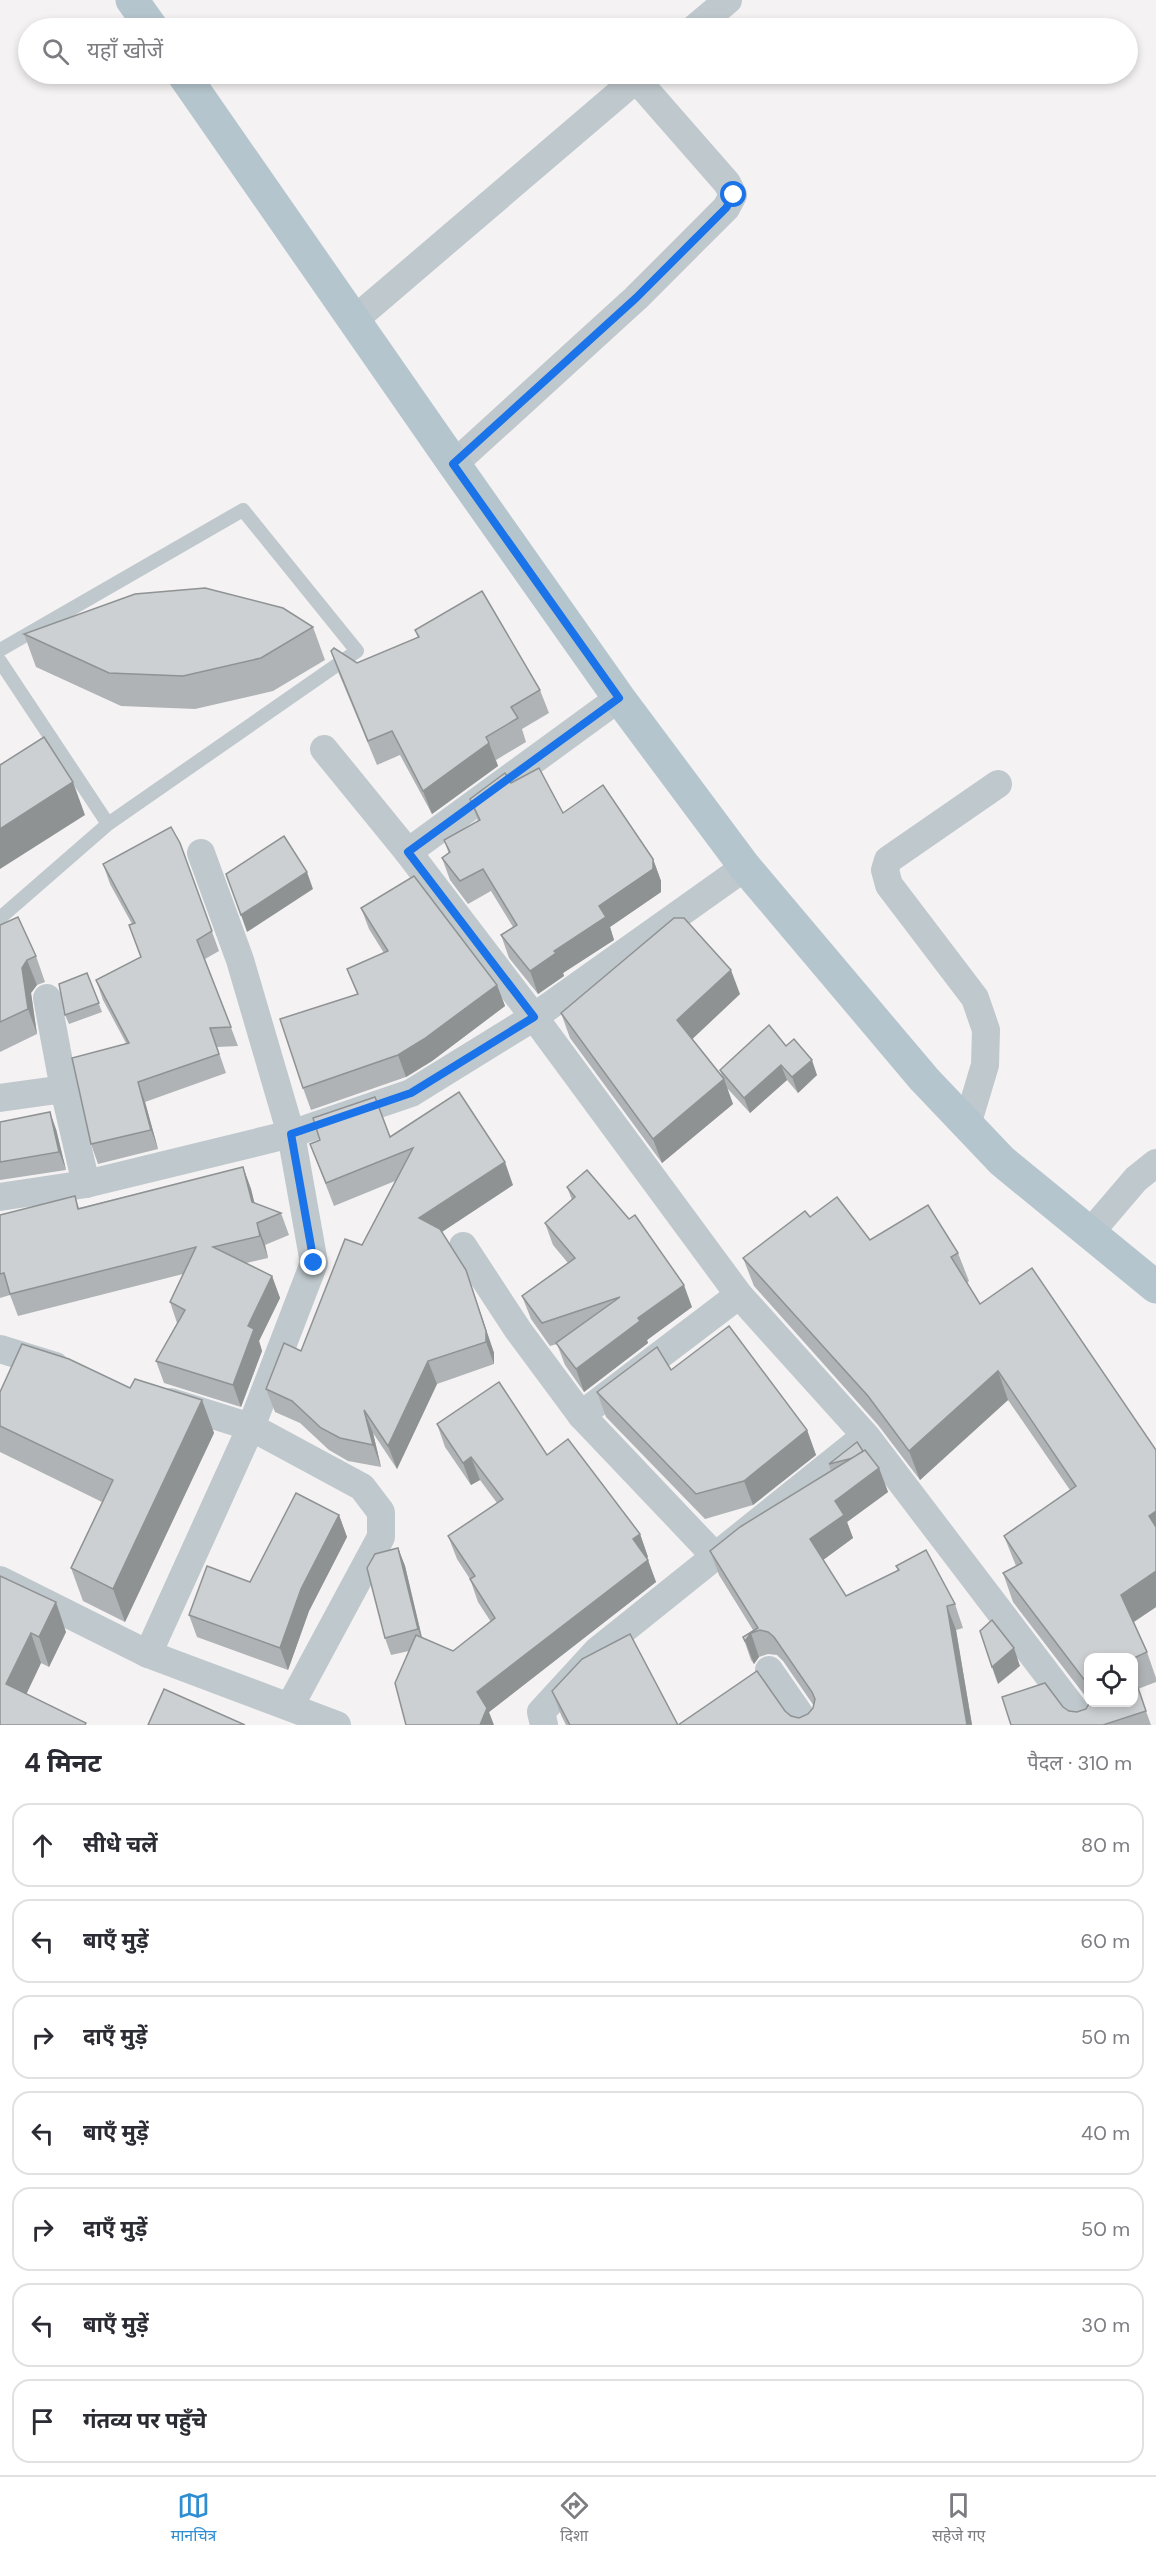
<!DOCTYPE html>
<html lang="hi">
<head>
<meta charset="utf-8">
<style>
  body { margin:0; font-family:"DM Sans","Noto Sans Devanagari",sans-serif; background:#f2f2f3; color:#2b2b33 }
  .controls { position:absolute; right:18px; bottom:18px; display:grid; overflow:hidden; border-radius:12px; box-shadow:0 3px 9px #0003 }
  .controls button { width:54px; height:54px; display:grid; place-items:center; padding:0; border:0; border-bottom:2px solid #e1e1e2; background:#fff; color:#2b2b33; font:30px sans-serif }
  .stop { position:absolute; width:18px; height:18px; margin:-14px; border:4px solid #1a73e8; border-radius:50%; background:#fff }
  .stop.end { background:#1a73e8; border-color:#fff; box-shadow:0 2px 6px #0008 }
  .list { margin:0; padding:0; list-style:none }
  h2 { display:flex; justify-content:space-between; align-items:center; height:78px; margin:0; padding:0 24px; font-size:26px }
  h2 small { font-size:20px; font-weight:400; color:#7c7c81 }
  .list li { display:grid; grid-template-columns:39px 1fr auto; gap:18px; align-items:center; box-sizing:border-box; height:84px; margin:0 12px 12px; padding:0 12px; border:2px solid #e1e1e2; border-radius:18px }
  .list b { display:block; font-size:22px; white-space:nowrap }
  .list em { font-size:20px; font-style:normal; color:#7c7c81 }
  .icon { flex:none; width:33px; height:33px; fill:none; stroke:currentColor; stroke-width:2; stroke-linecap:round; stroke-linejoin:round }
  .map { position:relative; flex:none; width:1156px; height:1725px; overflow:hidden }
  .search { position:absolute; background:#fff; box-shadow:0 3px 9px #0003; left:18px; right:18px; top:18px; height:66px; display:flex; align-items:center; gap:15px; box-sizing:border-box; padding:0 21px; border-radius:33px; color:#7c7c81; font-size:22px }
  .sheet { height:750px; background:#fff }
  nav { display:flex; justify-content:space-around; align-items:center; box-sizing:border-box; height:84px; border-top:2px solid #e1e1e2; background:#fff; font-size:16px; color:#7c7c81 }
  nav a { display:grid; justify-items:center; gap:3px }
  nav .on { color:#2f8ed1 }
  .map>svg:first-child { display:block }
</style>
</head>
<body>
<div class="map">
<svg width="1156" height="1725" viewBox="0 0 1156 1725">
  <rect width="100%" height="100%" fill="#f4f2f2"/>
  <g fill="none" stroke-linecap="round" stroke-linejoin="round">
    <g stroke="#bfc8cd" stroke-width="14">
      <polyline points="0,650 243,510 357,651 108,824 0,918"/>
      <polyline points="0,661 108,824"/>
    </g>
    <g stroke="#bfc8cd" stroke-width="28">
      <polyline points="695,28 728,0"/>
      <polyline points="354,320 642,74"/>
      <polyline points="454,464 636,298 726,208 733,195 727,183 636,79"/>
      <polyline points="408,852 619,698"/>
      <polyline points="201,853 240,960 291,1134 314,1263 251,1427 362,1487 381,1512 381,1537 290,1706"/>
      <polyline points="745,867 534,1017 739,1295 866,1436 1086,1725"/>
      <polyline points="47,998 64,1089"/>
      <polyline points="0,1098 64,1089 86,1184"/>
      <polyline points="967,1125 985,1065 986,1030 975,998 889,885 885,870 888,860 998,784"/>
      <polyline points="0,1197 86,1184 291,1134 411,1093 534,1017 408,852 324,749"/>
      <polyline points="1089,1234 1136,1179 1156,1163"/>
      <polyline points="463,1246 518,1330 581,1415 714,1555"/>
      <polyline points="0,1349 55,1366"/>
      <polyline points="581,1415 739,1295"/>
      <polyline points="0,1580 148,1654 337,1725"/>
      <polyline points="148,1654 251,1427 171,1402"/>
      <polyline points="769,1670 807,1725"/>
      <polyline points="544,1725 541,1712 597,1651 859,1441"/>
    </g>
    <g stroke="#b5c5cd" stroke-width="33">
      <polyline points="132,0 152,28"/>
      <polyline points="183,74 454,464 619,698 745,867 924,1079 1002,1161 1156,1287"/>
    </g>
  </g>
  <g fill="#afb3b5">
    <polygon points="313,627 325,660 273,691 195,709 121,706 36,667 24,634"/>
    <polygon points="415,630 540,690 549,713 522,729 526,742 496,760 498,766 432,814 400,755 377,765 339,674 331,651 357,663 418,638"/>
    <polygon points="511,783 563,813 653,859 661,881 661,892 610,927 614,940 563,973 564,976 538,994 509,958 501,935 513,927 491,891 468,904 450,880 442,858 449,854 444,840 478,821 470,799"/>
    <polygon points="180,843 219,951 205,959 238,1046 217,1047 226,1073 145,1102 158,1149 98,1164 91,1144 126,1043 103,1000 96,980 141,957 129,925 132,924 110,884 103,864"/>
    <polygon points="361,908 497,985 505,1006 432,1061 406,1077 311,1110 303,1088 357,994 347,969 384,953 369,929"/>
    <polygon points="0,925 36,956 45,982 37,985 31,993 37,1034 0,1052"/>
    <polygon points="87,973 102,1012 69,1024 65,1015"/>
    <polygon points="740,994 692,1039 722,1076 720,1070 786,1046 817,1075 798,1093 787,1080 750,1113 727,1088 733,1104 662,1163 570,1038 561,1013"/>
    <polygon points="0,1122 56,1129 66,1170 0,1180"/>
    <polygon points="390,1137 513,1185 442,1232 466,1270 494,1353 494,1364 437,1384 397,1469 373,1433 381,1467 348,1461 329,1450 300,1423 275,1412 266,1389 301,1351 362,1245 395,1181 334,1206 310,1144"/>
    <polygon points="243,1167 251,1189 254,1203 281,1213 289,1235 265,1245 268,1258 246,1263 272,1276 280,1298 259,1341 262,1351 241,1407 164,1383 156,1361 177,1323 170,1302 183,1274 18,1316 10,1295 0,1298 0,1215 75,1196 79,1208"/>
    <polygon points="567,1187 692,1307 647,1340 648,1343 584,1392 565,1365 557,1344 550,1346 531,1319 522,1296 568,1263 553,1245 545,1223 572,1200"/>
    <polygon points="810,1217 870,1240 958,1253 969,1281 967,1283 980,1304 1156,1450 1156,1607 1134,1622 1147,1652 1156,1678 1156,1682 1138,1689 1151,1725 1011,1725 1063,1707 1069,1711 1077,1712 1086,1709 1090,1703 1090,1702 1134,1702 1134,1658 1089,1658 1089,1701 1013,1602 1003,1573 1016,1566 1004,1536 1070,1490 1008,1400 920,1480 878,1425 754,1286 743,1258"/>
    <polygon points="130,1388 202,1400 214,1433 125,1622 83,1601 71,1568 102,1502 0,1452 0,1392"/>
    <polygon points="597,1392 807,1430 816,1455 753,1505 705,1519 606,1417"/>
    <polygon points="437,1424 547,1455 640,1534 648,1557 647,1558 656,1582 489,1712 409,1651 391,1655 385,1638 398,1548 405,1566 422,1637 453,1651 491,1622 478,1602 470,1579 457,1559 448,1536 497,1503 480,1480 471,1485 445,1447"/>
    <polygon points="863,1451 879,1468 888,1492 847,1522 853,1538 823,1560 846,1596 898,1570 896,1566 955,1604 963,1628 956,1630 972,1725 566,1725 561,1715 552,1691 678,1725 785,1711 791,1716 799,1718 808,1714 813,1708 814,1706 783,1661 777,1655 768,1654 759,1657 754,1664 751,1660 743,1637 753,1630 719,1575 710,1551 831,1471 829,1464"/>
    <polygon points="339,1515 347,1537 309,1611 288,1670 197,1637 189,1615 250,1582"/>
    <polygon points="0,1576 66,1632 49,1667 41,1663 26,1694 0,1725"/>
  </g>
  <g fill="#8f9293">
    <polygon points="489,743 498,766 432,814 423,791"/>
    <polygon points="73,782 85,815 0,869 0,829"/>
    <polygon points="653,859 661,881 661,892 610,927 614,940 563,973 564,976 538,994 530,971 554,951 599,906"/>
    <polygon points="307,872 313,889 247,932 241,915"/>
    <polygon points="27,960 37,985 31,993 37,1034 28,1009 22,968"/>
    <polygon points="731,970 740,994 686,1045 677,1020"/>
    <polygon points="497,985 505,1006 432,1061 406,1077 398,1055"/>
    <polygon points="812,1060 817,1075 798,1093 792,1077"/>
    <polygon points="781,1065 787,1080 750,1113 744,1098"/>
    <polygon points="724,1079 733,1104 662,1163 653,1139"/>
    <polygon points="138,1082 145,1102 158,1149 151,1130"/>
    <polygon points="50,1112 56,1129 66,1170 59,1152"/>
    <polygon points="505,1162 513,1185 428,1241 419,1218"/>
    <polygon points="243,1167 251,1189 260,1224 252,1202"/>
    <polygon points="257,1223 265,1245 268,1258 260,1236"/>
    <polygon points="466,1270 494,1353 494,1364 486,1342"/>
    <polygon points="272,1276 280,1298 259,1341 262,1351 241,1407 233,1385 248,1326"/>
    <polygon points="684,1285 692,1307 647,1340 648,1343 584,1392 576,1369 638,1318"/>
    <polygon points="428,1361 437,1384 397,1469 388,1446"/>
    <polygon points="998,1371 1008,1400 920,1480 909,1451"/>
    <polygon points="202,1400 214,1433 125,1622 113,1589"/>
    <polygon points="364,1410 373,1433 381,1467 373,1445"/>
    <polygon points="807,1430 816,1455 753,1505 744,1481"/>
    <polygon points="471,1457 480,1480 471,1485 463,1463"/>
    <polygon points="879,1468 888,1492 847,1522 853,1538 819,1563 810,1539 835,1501"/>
    <polygon points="1156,1511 1156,1537 1149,1516"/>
    <polygon points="339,1515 347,1537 309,1611 288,1670 280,1648 301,1589"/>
    <polygon points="640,1534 648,1557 641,1562 633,1539"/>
    <polygon points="398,1548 405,1566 424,1647 418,1629"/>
    <polygon points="648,1560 656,1582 489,1712 494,1725 480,1725 477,1692"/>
    <polygon points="1156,1571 1156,1607 1132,1623 1121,1595"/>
    <polygon points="56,1602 66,1632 49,1667 39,1637"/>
    <polygon points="947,1606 956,1630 972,1725 967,1725"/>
    <polygon points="31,1633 41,1663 17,1714 6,1684"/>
    <polygon points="751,1633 759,1657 754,1664 745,1641"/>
    <polygon points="1014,1648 1020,1666 998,1684 992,1667"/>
  </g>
  <g fill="#ccd0d2" stroke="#8f9293" stroke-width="1.5">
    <polygon points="205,588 283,608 313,627 261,658 183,676 109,673 24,634 135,594"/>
    <polygon points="482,591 540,690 511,707 518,718 486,737 489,743 423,791 392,731 368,741 331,651 334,648 357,663 419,637 415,630"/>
    <polygon points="44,737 73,782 0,829 0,765"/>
    <polygon points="539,768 563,813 603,785 653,859 653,869 599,906 606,917 554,951 556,953 530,971 501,935 517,925 483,869 460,881 442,858 450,852 444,840 480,820 470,799 505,773 511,783"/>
    <polygon points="171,827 180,843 212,931 197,940 231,1027 210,1028 219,1054 138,1082 151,1130 91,1144 72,1058 129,1043 96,980 141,957 129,925 135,923 103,864"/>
    <polygon points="284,836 307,872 241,915 226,874"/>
    <polygon points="414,876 497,985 424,1039 398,1055 303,1088 280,1019 358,994 347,969 388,951 361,908"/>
    <polygon points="18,917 36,956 27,960 22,968 28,1009 0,1022 0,925"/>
    <polygon points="674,918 684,918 731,970 677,1020 724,1079 653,1139 561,1013"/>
    <polygon points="87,973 99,1003 65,1015 59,984"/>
    <polygon points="769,1025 786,1046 794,1039 812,1060 792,1077 781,1065 744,1098 720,1070"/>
    <polygon points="459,1092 505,1162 419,1218 440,1229 466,1270 486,1331 486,1342 428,1361 388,1446 364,1410 373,1445 340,1438 321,1428 292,1401 266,1389 284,1343 301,1351 345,1239 362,1245 413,1148 326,1183 310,1144 320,1140 313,1118 375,1097 390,1137"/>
    <polygon points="50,1112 59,1152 0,1162 0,1122"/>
    <polygon points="243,1167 252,1202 281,1213 257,1223 260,1236 213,1247 272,1276 248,1326 254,1329 233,1385 156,1361 185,1310 170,1302 196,1247 10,1294 4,1273 0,1274 0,1215 75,1196 78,1209"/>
    <polygon points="587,1170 629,1219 635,1215 684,1285 638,1318 640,1321 576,1369 556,1343 620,1297 542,1323 522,1296 575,1258 545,1223 575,1197 567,1187"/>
    <polygon points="837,1197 870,1240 928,1205 958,1253 951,1257 980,1304 1032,1268 1156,1450 1156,1511 1149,1516 1156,1527 1156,1571 1121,1595 1147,1652 1134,1658 1089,1658 1089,1686 1003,1573 1022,1563 1004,1536 1076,1486 998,1371 909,1451 868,1396 743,1258 805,1211 810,1217"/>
    <polygon points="729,1326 807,1430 744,1481 696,1494 597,1392 657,1347 671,1370"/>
    <polygon points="22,1344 69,1359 130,1388 135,1379 202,1400 113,1589 71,1568 113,1480 0,1426 0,1392"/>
    <polygon points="499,1382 547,1455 568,1439 640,1534 633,1539 648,1560 477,1692 487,1708 480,1725 406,1725 395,1683 416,1635 453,1651 495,1618 470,1579 475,1576 448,1536 503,1499 471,1457 463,1463 437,1424"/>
    <polygon points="857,1442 863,1451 853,1458 829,1464"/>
    <polygon points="865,1450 879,1468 835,1501 844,1515 810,1539 846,1596 899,1570 896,1566 926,1550 955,1604 947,1606 967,1725 570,1725 552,1691 582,1659 630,1634 678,1725 757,1671 785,1711 791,1716 799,1718 808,1714 813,1708 815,1699 812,1692 774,1637 768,1632 760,1630 751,1633 745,1641 743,1637 758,1628 710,1551 740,1527"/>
    <polygon points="296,1493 339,1515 301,1589 280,1648 189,1615 207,1566 250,1582"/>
    <polygon points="398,1548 418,1629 385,1638 367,1568 375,1554"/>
    <polygon points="0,1576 56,1602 39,1637 31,1633 6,1684 86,1723 85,1725 0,1725"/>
    <polygon points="992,1620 1014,1648 992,1667 980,1631"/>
    <polygon points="1134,1676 1146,1711 1103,1725 1011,1725 1002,1697 1045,1683 1063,1707 1069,1711 1077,1712 1086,1709 1090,1702 1134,1702"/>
    <polygon points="164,1689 245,1725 148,1725"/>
  </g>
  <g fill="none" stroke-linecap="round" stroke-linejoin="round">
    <polyline stroke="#1a73e8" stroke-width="8" points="314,1263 291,1134 411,1093 534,1017 408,852 619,698 453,464 636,298 726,208 734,195"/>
  </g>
</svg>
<div class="controls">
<button><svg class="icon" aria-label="locate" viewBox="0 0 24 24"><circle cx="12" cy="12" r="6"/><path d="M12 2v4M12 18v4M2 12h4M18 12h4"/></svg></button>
</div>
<div class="stop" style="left:734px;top:195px"></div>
<div class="stop end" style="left:314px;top:1263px"></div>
<div class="search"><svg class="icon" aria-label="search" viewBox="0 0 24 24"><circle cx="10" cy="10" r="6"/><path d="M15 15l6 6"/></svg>यहाँ खोजें</div>
</div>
<section class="sheet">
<h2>4 मिनट<small>पैदल · 310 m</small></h2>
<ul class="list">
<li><svg class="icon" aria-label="ahead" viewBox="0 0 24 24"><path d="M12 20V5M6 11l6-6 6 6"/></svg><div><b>सीधे चलें</b></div><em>80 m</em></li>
<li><svg class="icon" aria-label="left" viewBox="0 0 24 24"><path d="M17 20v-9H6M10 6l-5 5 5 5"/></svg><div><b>बाएँ मुड़ें</b></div><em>60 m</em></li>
<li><svg class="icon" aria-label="right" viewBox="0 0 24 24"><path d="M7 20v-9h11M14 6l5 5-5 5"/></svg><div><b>दाएँ मुड़ें</b></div><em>50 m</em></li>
<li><svg class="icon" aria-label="left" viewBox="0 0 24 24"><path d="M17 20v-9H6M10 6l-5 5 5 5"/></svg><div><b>बाएँ मुड़ें</b></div><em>40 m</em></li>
<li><svg class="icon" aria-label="right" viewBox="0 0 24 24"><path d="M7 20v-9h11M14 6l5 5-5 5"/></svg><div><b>दाएँ मुड़ें</b></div><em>50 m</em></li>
<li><svg class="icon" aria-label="left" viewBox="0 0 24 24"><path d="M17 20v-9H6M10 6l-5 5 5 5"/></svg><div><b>बाएँ मुड़ें</b></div><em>30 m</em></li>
<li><svg class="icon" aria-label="arrive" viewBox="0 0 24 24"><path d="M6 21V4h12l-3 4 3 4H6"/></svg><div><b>गंतव्य पर पहुँचे</b></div></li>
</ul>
</section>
<nav>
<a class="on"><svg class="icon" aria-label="map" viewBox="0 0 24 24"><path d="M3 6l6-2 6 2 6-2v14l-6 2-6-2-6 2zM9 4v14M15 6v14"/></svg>मानचित्र</a>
<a><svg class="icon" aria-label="directions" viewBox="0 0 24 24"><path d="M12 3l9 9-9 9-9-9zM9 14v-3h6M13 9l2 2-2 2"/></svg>दिशा</a>
<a><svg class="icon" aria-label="saved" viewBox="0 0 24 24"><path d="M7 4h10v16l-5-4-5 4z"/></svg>सहेजे गए</a>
</nav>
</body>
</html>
